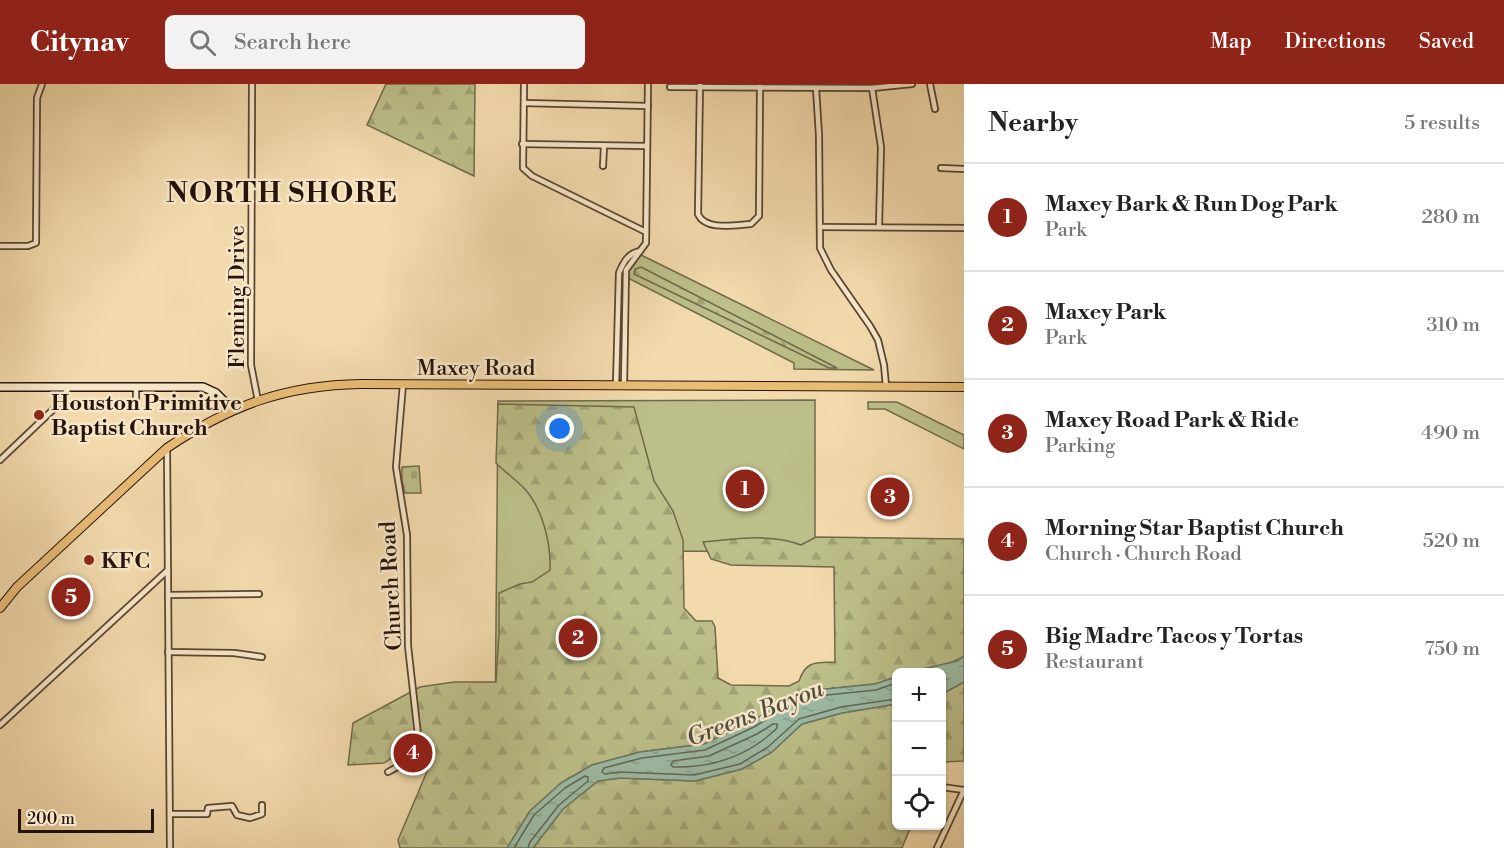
<!DOCTYPE html>
<html lang="en">
<head>
<meta charset="utf-8">
<style>
  body { margin:0; font-family:"Libre Bodoni",serif; background:#f2f2f2; color:#222 }
  .controls { position:absolute; right:18px; bottom:18px; display:grid; overflow:hidden; border-radius:9px; box-shadow:0 2px 4px #0004 }
  .controls button { width:54px; height:54px; display:grid; place-items:center; padding:0; border:0; border-bottom:2px solid #e0e0e0; background:#fff; color:#222; font:30px sans-serif }
  .scale { position:absolute; left:18px; bottom:15px; width:136px; box-sizing:border-box; padding-left:6px; border:3px solid #26130a; border-top:0; font-size:16px; line-height:21px; white-space:nowrap; color:#26130a; -webkit-text-stroke:4px #f7e7c9; paint-order:stroke }
  .you { position:absolute; left:560px; top:345px; width:21px; height:21px; margin:-15px; border:4px solid #fff; border-radius:50%; background:#1a73e8; box-shadow:0 0 0 9px #1a73e833 }
  .badge { display:grid; place-items:center; width:39px; height:39px; border-radius:50%; background:#8f2418; color:#fff; font-size:20px; font-weight:700 }
  .pin { position:absolute; translate:-50% -50%; border:3px solid #fff; box-shadow:0 2px 6px #0006 }
  .list { margin:0; padding:0; list-style:none }
  h2 { display:flex; justify-content:space-between; align-items:center; height:78px; margin:0; padding:0 24px; font-size:26px }
  h2 small { font-size:20px; font-weight:400; color:#767676 }
  .list li { display:grid; grid-template-columns:39px 1fr auto; gap:18px; align-items:center; box-sizing:border-box; height:108px; padding:0 24px; border-top:2px solid #e0e0e0 }
  .list b { display:block; font-size:22px; white-space:nowrap }
  .list p { margin:0; font-size:20px; white-space:nowrap; color:#767676 }
  .list em { font-size:20px; font-style:normal; color:#767676 }
  .icon { flex:none; width:33px; height:33px; fill:none; stroke:currentColor; stroke-width:2; stroke-linecap:round; stroke-linejoin:round }
  .map { position:relative; flex:none; width:964px; height:764px; overflow:hidden }
  header { display:flex; align-items:center; gap:36px; box-sizing:border-box; height:84px; padding:0 30px; background:#8f2418; color:#fff }
  header strong { font-size:28px }
  nav { display:flex; gap:33px; margin-inline-start:auto; font-size:21px }
  .search { width:420px; height:54px; background:#f2f2f2; display:flex; align-items:center; gap:15px; box-sizing:border-box; padding:0 21px; border-radius:9px; color:#767676; font-size:22px }
  main { display:flex }
  aside { flex:1; background:#fff }
  .map>svg:first-child { display:block }
</style>
</head>
<body>
<header>
<strong>Citynav</strong>
<div class="search"><svg class="icon" aria-label="search" viewBox="0 0 24 24"><circle cx="10" cy="10" r="6"/><path d="M15 15l6 6"/></svg>Search here</div>
<nav><a>Map</a><a>Directions</a><a>Saved</a></nav>
</header>
<main>
<div class="map">
<svg width="964" height="764" viewBox="0 0 964 764">
  <defs>
    <pattern id="forest-firs" width="22" height="20" patternUnits="userSpaceOnUse" patternTransform="scale(1.5)"><rect width="22" height="20" fill="#bcbf89"/><path d="M5 1l3.5 6h-7zM16 11l3.5 6h-7z" fill="#a1a375"/></pattern>
    <pattern id="cemetery-stones" width="16" height="16" patternUnits="userSpaceOnUse" patternTransform="scale(1.5)"><rect width="16" height="16" fill="#bcbf89"/><path d="M2 7V4a2 2 0 0 1 4 0v3zM10 15v-3a2 2 0 0 1 4 0v3z" fill="#a1a375"/></pattern>
    <pattern id="water-ripples" width="26" height="14" patternUnits="userSpaceOnUse" patternTransform="scale(1.5)"><rect width="26" height="14" fill="#9cbba4"/><path d="M2 4q2-2 4 0t4 0M15 11q2-2 4 0t4 0" fill="none" stroke="#86a08c"/></pattern>
  </defs>
  <rect width="100%" height="100%" fill="#f2daac"/>
  <filter id="stains"><feTurbulence type="fractalNoise" baseFrequency=".00333" numOctaves="4"/><feColorMatrix values="0 0 0 0 .2 0 0 0 0 .09 0 0 0 0 .02 0 0 0 .5 -.17"/></filter>
  <radialGradient id="worn" r=".72"><stop offset=".6" stop-color="#630" stop-opacity="0"/><stop offset="1" stop-color="#630" stop-opacity=".3"/></radialGradient>
  <g fill="#bcbf89" stroke="#71694a" stroke-width="1.5">
    <path d="M641,171L874,286L794,285V279L628,194C628,183 632,178 641,171Z"/>
    <polygon points="815,316 815,468 662,467 616,668 494,764 498,317"/>
    <polygon points="868,318 897,318 964,351 964,365 885,325 868,325"/>
  </g>
  <g fill="url(#forest-firs)" stroke="#71694a" stroke-width="1.5">
    <polygon points="386,0 475,0 474,92 367,41"/>
    <polygon points="641,183 837,284 829,284 634,190 635,185"/>
    <path d="M498,320L634,323L654,397L673,427L683,456L684,524L696,537H712L715,543L718,594L731,601L789,602L799,597C806,576 816,579 835,578L834,483L731,481L711,475L703,458C735,455 771,449 801,461L816,453L964,455V572C949,582 915,588 896,588V593L875,600L816,606L782,619L751,638L704,660L640,668L592,681L561,699L530,727L507,764H400L398,756L434,671L408,663L384,679L348,681L353,639L420,603L454,598H496L499,549V509L520,500L532,498L550,486C551,459 543,426 525,405C516,396 505,388 496,379Z"/>
    <polygon points="964,598 964,677 942,678 942,610"/>
    <polygon points="896,620 896,742 911,742 902,764 533,764 563,725 598,697 620,694 695,697 742,685 772,668 802,640 842,629"/>
  </g>
  <polygon fill="url(#cemetery-stones)" stroke="#71694a" stroke-width="1.5" points="419,382 421,409 405,409 402,398 402,383"/>
  <g fill="url(#water-ripples)" stroke="#6d7866" stroke-width="1.5">
    <polygon points="964,572 964,598 942,610 942,588 910,588 957,577"/>
    <polygon points="896,593 896,620 842,629 802,640 772,668 742,685 695,697 620,694 598,697 563,725 533,764 507,764 530,727 561,699 592,681 640,668 704,660 751,638 782,619 816,606 875,600"/>
  </g>
  <g fill="none" stroke-linecap="round" stroke-linejoin="round">
    <g stroke="#616757" stroke-width="1.5">
      <polyline points="896,599 876,606 817,612 785,624 754,643 705,666 642,674 604,684 602,688 605,690 620,688 694,691 740,680 768,663 799,635 841,623 896,615"/>
      <path d="M773,640H777V644C749,672 712,684 673,683L671,681L673,677L709,672L757,650Z"/>
      <polyline points="514,764 534,731 565,704 585,692 588,693 588,697 559,721 530,758 528,764"/>
    </g>
    <g stroke="#594532" stroke-width="8">
      <g id="street">
        <polyline points="252,0 251,281 258,317"/>
        <polyline points="524,0 523,84 532,92 646,148"/>
        <path d="M700,0L698,130C705,147 735,141 751,140L759,132L760,3"/>
        <polyline points="930,0 935,25"/>
        <polyline points="670,3 872,4 912,0"/>
        <polyline points="816,4 819,51 820,164 831,186 870,242 878,256 884,281 886,302"/>
        <polyline points="872,4 881,63 879,142"/>
        <polyline points="524,19 648,22"/>
        <polyline points="522,60 647,62"/>
        <polyline points="603,82 604,62"/>
        <polyline points="941,84 964,85"/>
        <polyline points="820,143 964,144"/>
        <polyline points="0,162 28,162 36,159 37,14 42,0"/>
        <path d="M616,301L619,189C623,179 628,169 640,167"/>
        <polyline points="624,301 626,186 646,159 648,0"/>
        <polyline points="136,316 136,303"/>
        <polyline points="167,364 170,764"/>
        <polyline points="0,376 59,320 69,303"/>
        <polyline points="168,511 259,510"/>
        <polyline points="168,568 234,569 262,573"/>
        <polyline points="0,641 168,486"/>
        <path d="M388,688C402,681 411,674 419,660L408,562L407,451L396,383L403,300"/>
        <polyline points="942,703 964,706"/>
        <polyline points="170,730 207,730 208,724 232,722 237,731 250,734 262,730 262,721"/>
        <polyline points="937,764 964,706"/>
      </g>
    </g>
    <g stroke="#26130a" stroke-width="10">
      <polyline id="secondary" points="0,303 203,303 216,309 232,325"/>
    </g>
    <g stroke="#26130a" stroke-width="10">
      <path id="primary" d="M0,524L17,503L167,364C229,322 285,301 361,300L964,303"/>
    </g>
    <use href="#street" stroke="#f7e7c9" stroke-width="4.5"/>
    <use href="#secondary" stroke="#f7e7c9" stroke-width="7"/>
    <use href="#primary" stroke="#e9bd76" stroke-width="8"/>
  </g>
  <g fill="#8f2418" stroke="#f7e7c9" stroke-width="2">
    <circle cx="39" cy="331" r="6"/>
    <circle cx="89" cy="476" r="6"/>
  </g>
  <g text-anchor="middle" stroke-width="5" stroke-linejoin="round" paint-order="stroke">
    <g font-size="22" fill="#26130a" stroke="#f7e7c9">
      <text transform="translate(236 213) rotate(-90)" y="8">Fleming Drive</text>
      <text x="476" y="291">Maxey Road</text>
      <text transform="translate(390 502) rotate(-93)" y="8">Church Road</text>
    </g>
    <g font-size="22" font-weight="bold" fill="#26130a" stroke="#f7e7c9" text-anchor="start">
      <text x="51" y="326">Houston Primitive<tspan x="51" dy="25">Baptist Church</tspan></text>
      <text x="101" y="484">KFC</text>
    </g>
    <g font-size="24" font-style="italic" fill="#4f4e40" stroke="#f7e7c9">
      <text transform="translate(755 629) rotate(-21)" y="8">Greens Bayou</text>
    </g>
    <g font-size="28" font-weight="bold" letter-spacing="1.5" fill="#26130a" stroke="#f7e7c9">
      <text x="282" y="118">NORTH SHORE</text>
    </g>
  </g>
  <rect width="100%" height="100%" filter="url(#stains)"/>
  <rect width="100%" height="100%" fill="url(#worn)"/>
</svg>
<div class="controls">
<button>+</button>
<button>−</button>
<button><svg class="icon" aria-label="locate" viewBox="0 0 24 24"><circle cx="12" cy="12" r="6"/><path d="M12 2v4M12 18v4M2 12h4M18 12h4"/></svg></button>
</div>
<div class="scale">200 m</div>
<div class="you"></div>
<div class="pin badge" style="left:745px;top:405px">1</div>
<div class="pin badge" style="left:578px;top:554px">2</div>
<div class="pin badge" style="left:890px;top:413px">3</div>
<div class="pin badge" style="left:413px;top:669px">4</div>
<div class="pin badge" style="left:71px;top:513px">5</div>
</div>
<aside>
<h2>Nearby<small>5 results</small></h2>
<ul class="list">
<li><span class="badge">1</span><div><b>Maxey Bark &amp; Run Dog Park</b><p>Park</p></div><em>280 m</em></li>
<li><span class="badge">2</span><div><b>Maxey Park</b><p>Park</p></div><em>310 m</em></li>
<li><span class="badge">3</span><div><b>Maxey Road Park &amp; Ride</b><p>Parking</p></div><em>490 m</em></li>
<li><span class="badge">4</span><div><b>Morning Star Baptist Church</b><p>Church · Church Road</p></div><em>520 m</em></li>
<li><span class="badge">5</span><div><b>Big Madre Tacos y Tortas</b><p>Restaurant</p></div><em>750 m</em></li>
</ul>
</aside>
</main>
</body>
</html>
